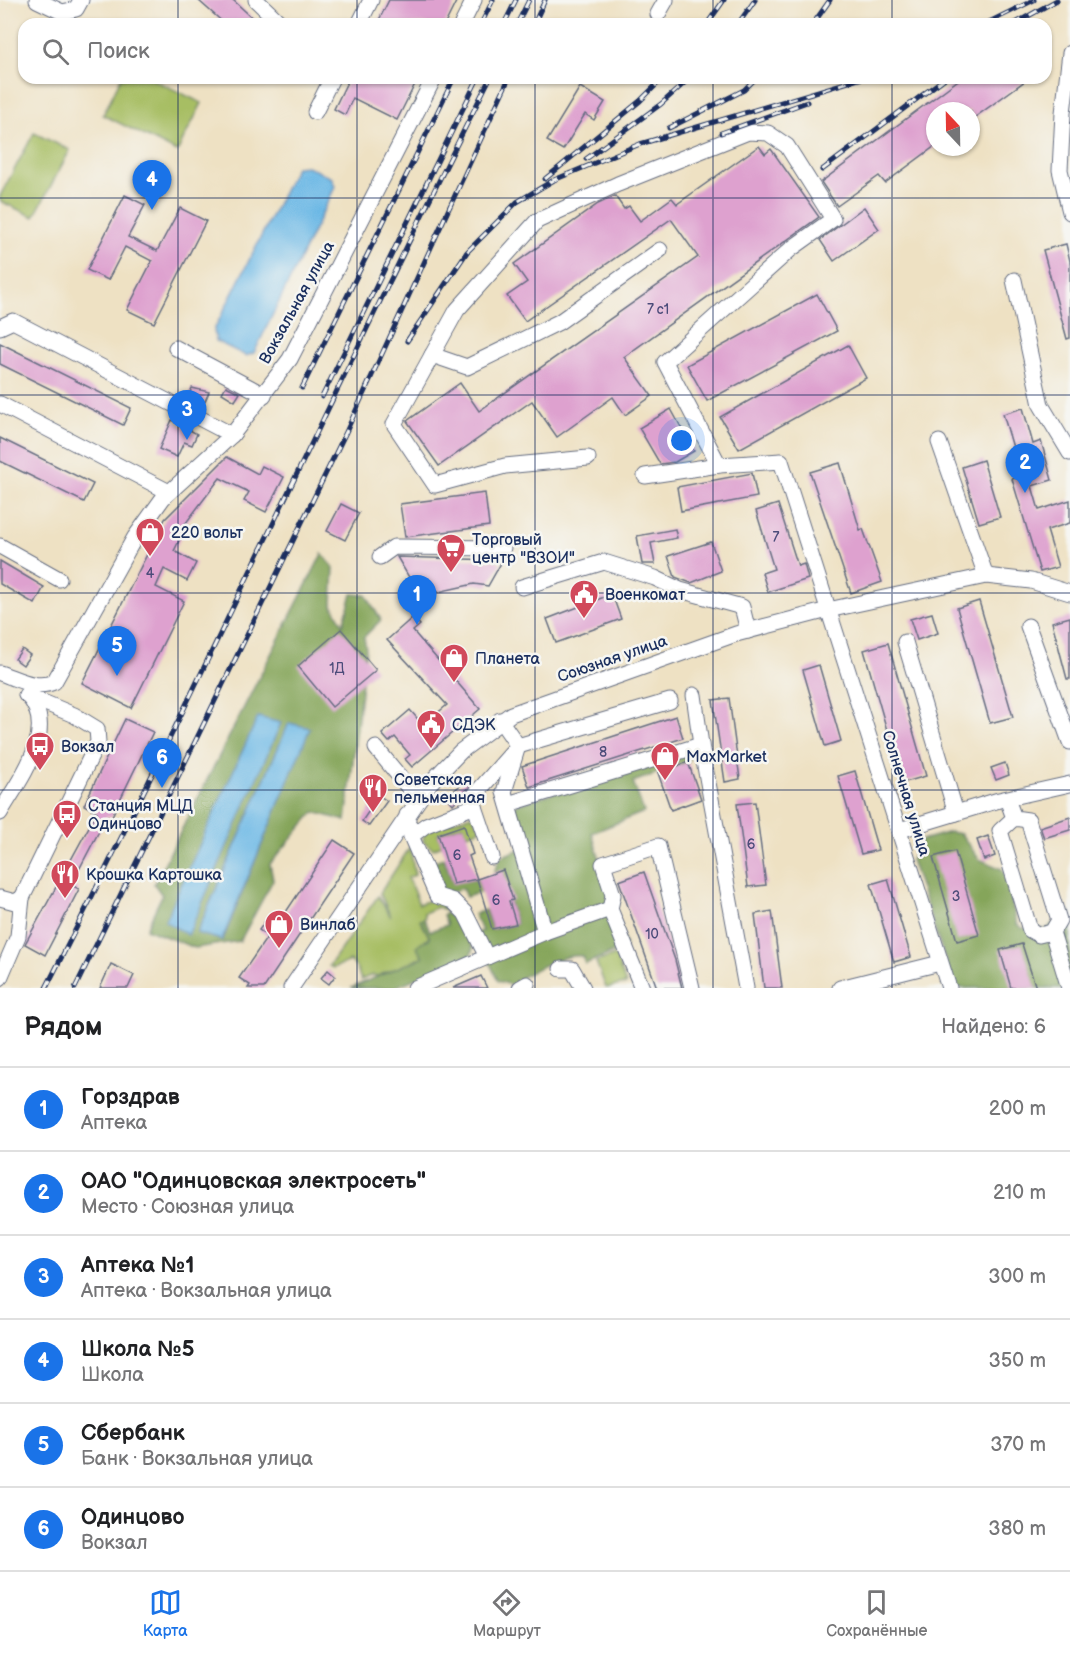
<!DOCTYPE html>
<html lang="ru">
<head>
<meta charset="utf-8">
<style>
  body { margin:0; font-family:"Balsamiq Sans",sans-serif; background:#f6f6f6; color:#202124 }
  .compass { position:absolute; left:926px; top:102px; width:54px; height:54px; border-radius:50%; background:#fff; box-shadow:0 2px 4px #0004; rotate:338deg }
  .you { position:absolute; left:682px; top:441px; width:21px; height:21px; margin:-15px; border:4px solid #fff; border-radius:50%; background:#1a73e8; box-shadow:0 0 0 9px #1a73e833 }
  .badge { display:grid; place-items:center; width:39px; height:39px; border-radius:50%; background:#1a73e8; color:#fff; font-size:20px; font-weight:700 }
  .pin { position:absolute; translate:-50% -50px; filter:drop-shadow(0 2px 3px #0008) }
  .pin::after { content:''; position:absolute; top:32px; width:21px; height:18px; background:inherit; clip-path:polygon(0 0,100% 0,50% 100%) }
  .list { margin:0; padding:0; list-style:none }
  h2 { display:flex; justify-content:space-between; align-items:center; height:78px; margin:0; padding:0 24px; font-size:26px }
  h2 small { font-size:20px; font-weight:400; color:#757577 }
  .list li { display:grid; grid-template-columns:39px 1fr auto; gap:18px; align-items:center; box-sizing:border-box; height:84px; padding:0 24px; border-top:2px solid #e0e0e0 }
  .list b { display:block; font-size:22px; white-space:nowrap }
  .list p { margin:0; font-size:20px; white-space:nowrap; color:#757577 }
  .list em { font-size:20px; font-style:normal; color:#757577 }
  .icon { flex:none; width:33px; height:33px; fill:none; stroke:currentColor; stroke-width:2; stroke-linecap:round; stroke-linejoin:round }
  .map { position:relative; flex:none; width:1070px; height:988px; overflow:hidden }
  .search { position:absolute; background:#fff; box-shadow:0 2px 4px #0004; left:18px; right:18px; top:18px; height:66px; display:flex; align-items:center; gap:15px; box-sizing:border-box; padding:0 21px; border-radius:18px; color:#757577; font-size:22px }
  .sheet { height:582px; background:#fff }
  nav { display:flex; justify-content:space-around; align-items:center; box-sizing:border-box; height:84px; border-top:2px solid #e0e0e0; background:#fff; font-size:16px; color:#757577 }
  nav a { display:grid; justify-items:center; gap:3px }
  nav .on { color:#1a73e8 }
  .map>svg:first-child { display:block }
</style>
</head>
<body>
<div class="map">
<svg width="1070" height="988" viewBox="0 0 1070 988">
  <rect width="100%" height="100%" fill="#f6f6f2"/>
  <filter id="ink" filterUnits="userSpaceOnUse"><feTurbulence type="fractalNoise" baseFrequency=".0167" numOctaves="2"/><feDisplacementMap in="SourceGraphic" scale="12" xChannelSelector="R" yChannelSelector="G"/><feConvolveMatrix kernelMatrix="1 2 1 2 8 2 1 2 1" color-interpolation-filters="sRGB"/></filter>
  <filter id="wash" filterUnits="userSpaceOnUse"><feTurbulence type="fractalNoise" baseFrequency=".008" numOctaves="4" result="noise"/><feDisplacementMap in="SourceGraphic" scale="24" xChannelSelector="R" yChannelSelector="G"/><feGaussianBlur stdDeviation="1.35" result="paint"/><feColorMatrix in="noise" values="0 0 0 0 0 0 0 0 0 0 0 0 0 0 0 0 0 1.4 0 .05"/><feComposite in="paint" operator="in"/></filter>
  <g filter="url(#wash)">
    <rect width="100%" height="100%" fill="#eee1c3"/>
    <g fill="#a7be64" stroke="#617661" stroke-width="1.5">
      <polygon points="121,78 150,78 202,103 177,152 103,115"/>
      <polygon points="34,133 70,150 34,217 0,201 0,196"/>
      <polygon points="472,815 481,829 467,834 463,825 438,834 442,845 433,849 423,841 425,830"/>
      <polygon points="410,847 415,875 408,878 419,904 430,900 441,902 445,910 438,907 424,913 425,918 421,920 430,939 423,957 378,976 372,975 361,980 357,969 351,961 333,968 329,966 378,896 391,917 380,893"/>
      <polygon points="615,955 626,984 606,988 596,962"/>
    </g>
    <g fill="#85a55a" stroke="#506a5c" stroke-width="1.5" fill-rule="evenodd">
      <path d="M322,554L334,568L332,604L343,625L352,594L366,595L381,620L364,637L366,649L346,821L314,812L270,864L273,880L240,941L195,948L146,929L162,895L154,884ZM289,724L309,728L223,940L197,933Z"/>
      <path d="M696,746L688,762L633,782L644,812L592,833L626,947L585,964L582,956C562,953 527,973 511,985L498,981L476,933L482,931L474,914L485,910L492,929L516,924L509,901L494,873L500,857L520,849L513,806Z"/>
      <polygon points="950,832 961,834 979,859 1002,869 1005,875 1017,924 1022,928 1047,929 1060,915 1070,912 1070,988 961,988 954,985 911,860 922,840"/>
      <polygon points="444,858 453,883 477,879 482,892 466,897 462,888 442,896 427,868 435,861"/>
      <polygon points="446,913 463,926 473,948 471,955 393,988 351,988 423,957 416,946 430,938 420,920 424,919 430,931 447,925 443,915"/>
    </g>
    <g fill="#6cb8e5" stroke="#4474a2" stroke-width="1.5">
      <polygon points="307,166 332,178 335,187 254,353 246,356 216,341 214,330 296,167"/>
      <polygon points="258,717 281,723 188,935 165,921"/>
      <polygon points="289,723 310,728 222,940 197,933"/>
    </g>
    <g id="blocks">
      <g fill="#dea1cf">
        <polygon points="198,0 233,0 259,24 225,24"/>
        <polygon points="389,0 457,0 445,24 377,24"/>
        <polygon points="349,78 418,78 397,120 353,98 345,115 334,109"/>
        <polygon points="961,78 1029,78 971,120 971,111 935,111 935,146 885,183 879,176 837,206 821,182"/>
        <polygon points="580,87 605,102 594,120 585,114 563,150 547,141"/>
        <polygon points="759,146 765,154 771,149 819,217 624,357 652,396 625,415 613,397 557,437 532,401 439,466 407,421 460,383 479,411 698,257 671,219 525,321 507,296 527,282 514,264 598,204 615,196 624,209 629,206 640,221 672,198 677,204"/>
        <polygon points="125,195 145,205 128,237 157,251 180,208 206,221 154,323 127,310 152,261 125,247 108,280 87,270"/>
        <polygon points="864,207 879,229 834,261 820,240"/>
        <polygon points="1066,244 1070,261 1070,338 1067,339 1043,250"/>
        <polygon points="817,294 837,331 707,401 687,365"/>
        <polygon points="0,343 131,408 123,425 0,364"/>
        <polygon points="848,345 866,378 739,449 720,417"/>
        <polygon points="226,386 240,393 235,401 222,393"/>
        <polygon points="192,388 209,392 202,408 186,400"/>
        <polygon points="1023,408 1033,444 1041,441 1052,480 1032,486 1039,510 1070,500 1070,523 1047,530 1058,567 1040,572 1012,479 1029,474 1022,449 1014,451 1003,414"/>
        <polygon points="671,409 694,451 675,462 660,464 639,428"/>
        <polygon points="172,420 197,434 192,445 184,442 177,457 159,449"/>
        <polygon points="0,438 93,484 84,502 0,461"/>
        <polygon points="227,457 258,474 262,466 284,477 266,512 244,501 249,492 220,478 182,528 185,529 174,551 196,563 187,581 164,569 156,587 184,601 131,708 82,683 165,519"/>
        <polygon points="983,460 1000,517 979,523 962,467"/>
        <polygon points="840,463 860,530 863,529 882,582 851,593 810,472"/>
        <polygon points="752,473 757,497 681,511 677,487"/>
        <polygon points="485,493 489,526 405,537 400,504"/>
        <polygon points="341,504 359,513 345,540 327,531"/>
        <polygon points="778,504 798,566 804,564 808,579 768,592 762,573 774,569 756,511"/>
        <polygon points="675,529 677,538 651,543 655,564 642,564 637,536"/>
        <polygon points="711,542 721,571 691,583 675,577 668,556"/>
        <polygon points="397,557 495,560 501,563 488,586 474,584 420,596"/>
        <polygon points="0,561 44,587 35,604 0,584"/>
        <polygon points="612,594 621,619 556,643 547,619"/>
        <polygon points="979,601 1013,717 990,723 957,608"/>
        <polygon points="932,613 938,633 917,640 910,619"/>
        <polygon points="413,617 420,625 413,631 480,709 412,767 405,759 410,755 395,737 389,742 382,734 410,710 423,725 447,705 387,640"/>
        <polygon points="1070,617 1070,679 1067,679 1052,622"/>
        <polygon points="341,629 376,670 332,707 298,666"/>
        <polygon points="888,643 926,776 902,783 864,650"/>
        <polygon points="22,649 30,655 23,665 15,659"/>
        <polygon points="819,665 841,741 825,746 803,670"/>
        <polygon points="729,698 740,779 725,782 713,700"/>
        <polygon points="676,716 683,738 529,787 522,766"/>
        <polygon points="125,719 153,732 111,818 107,816 71,885 79,889 45,955 25,944 97,812 84,805"/>
        <polygon points="688,762 701,799 671,810 658,773"/>
        <polygon points="1005,763 1009,775 996,780 991,768"/>
        <polygon points="855,771 878,850 861,854 838,776"/>
        <polygon points="466,780 471,785 453,804 447,797"/>
        <polygon points="371,790 387,801 369,826 362,821 373,805 365,799"/>
        <polygon points="755,802 766,885 748,887 737,804"/>
        <polygon points="1070,817 1070,830 1044,838 1040,827"/>
        <polygon points="464,825 473,854 469,856 477,879 453,884 438,834"/>
        <polygon points="988,836 995,856 984,860 977,840"/>
        <polygon points="334,840 354,853 264,988 248,988 250,985 239,978 268,936 259,930 270,914 280,921"/>
        <polygon points="955,851 979,935 957,941 933,857"/>
        <polygon points="503,870 513,900 509,901 516,924 492,929 477,879"/>
        <polygon points="644,872 675,960 682,988 657,988 619,881"/>
        <polygon points="888,879 911,957 894,962 871,884"/>
        <polygon points="772,911 782,988 764,988 755,914"/>
        <polygon points="1022,944 1036,988 1011,988 1000,950"/>
        <polygon points="111,964 134,975 128,988 100,988"/>
        <polygon points="328,970 335,976 329,984 321,978"/>
        <polygon points="481,976 487,988 453,988"/>
      </g>
    </g>
  </g>
  <g filter="url(#ink)">
    <use href="#blocks" fill-opacity="0" stroke="#656d81" stroke-width="1.5"/>
    <g fill="none" stroke-linecap="round" stroke-linejoin="round">
      <g stroke="#656d81" stroke-width="17">
        <g id="minor">
          <polyline points="37,0 62,12 76,9 81,0"/>
          <polyline points="256,0 281,24"/>
          <polyline points="658,14 666,0"/>
          <polyline points="359,24 371,0"/>
          <polyline points="462,24 474,0"/>
          <polyline points="1070,53 1063,113 1060,170 1070,212"/>
          <polyline points="315,112 332,78"/>
          <polyline points="1014,280 1041,405 1070,453"/>
          <polyline points="0,327 13,321 232,435"/>
          <polyline points="176,348 264,395"/>
          <polyline points="432,355 467,367 559,322 660,250"/>
          <polyline points="0,404 169,492"/>
          <polyline points="939,442 986,576"/>
          <polyline points="588,458 505,466 435,485 394,424 457,310 537,221 618,184 748,132 768,133 787,146 833,219 791,249 665,362 719,465"/>
          <polyline points="645,476 719,465 781,461 949,988"/>
          <polyline points="0,546 59,579"/>
          <polyline points="380,557 394,547 503,548"/>
          <polyline points="522,587 604,562 655,578 680,590 742,607 748,631"/>
          <polyline points="1028,626 1070,742"/>
          <polyline points="905,642 956,813"/>
          <path d="M0,673C18,679 36,690 54,682L135,537L163,498L232,435L290,359L434,78"/>
          <polyline points="694,695 701,745"/>
          <polyline points="500,720 518,746 504,792 545,932"/>
          <polyline points="376,748 418,799"/>
          <polyline points="1007,799 1014,818 1000,831 1030,930 1039,935 1052,932 1059,920 1028,820 1014,818"/>
          <polyline points="508,804 701,745 746,988"/>
          <path d="M0,813C19,780 60,729 27,695"/>
          <polyline points="407,815 411,836 437,896 453,901 465,913 487,957"/>
          <polyline points="900,830 999,800 1070,784"/>
          <polyline points="411,836 426,825 475,806"/>
          <polyline points="492,857 472,798 518,746 670,701"/>
          <polyline points="0,898 15,902 22,898"/>
          <polyline points="1052,932 1069,988"/>
          <polyline points="561,969 572,969 583,988"/>
          <polyline points="0,978 18,936 22,898 98,742 97,729 74,715 26,695"/>
          <polyline points="291,988 430,783 461,751 511,714 736,634 828,610 986,576 1031,581 1070,593"/>
          <polyline points="415,988 545,932 610,909"/>
          <polyline points="520,988 527,984"/>
          <polyline points="642,988 610,909 613,895 603,864 658,846 692,988"/>
          <polyline points="840,988 940,963"/>
        </g>
      </g>
      <use href="#minor" stroke="#fff" stroke-width="15"/>
      <g stroke="#1b2f5e" stroke-width="5">
        <g id="rail">
          <polyline points="481,24 493,0"/>
          <polyline points="504,24 516,0"/>
          <polyline points="517,24 529,0"/>
          <polyline points="534,24 545,0"/>
          <polyline points="707,24 724,0"/>
          <polyline points="738,24 755,0"/>
          <polyline points="813,24 830,0"/>
          <polyline points="985,24 1034,0"/>
          <polyline points="1014,24 1057,0"/>
          <polyline points="669,128 744,90 756,78"/>
          <polyline points="721,133 807,102"/>
          <polyline points="586,159 661,104 690,78"/>
          <polyline points="822,170 945,78"/>
          <polyline points="545,179 640,101 663,78"/>
          <polyline points="407,341 467,252 517,202 554,180 640,144 862,78"/>
          <polyline points="302,388 454,78"/>
          <polyline points="322,397 478,78"/>
          <path d="M46,988C199,687 338,380 490,78"/>
          <polyline points="75,988 346,432 509,78"/>
        </g>
      </g>
      <use href="#rail" stroke="#f6f6f2" stroke-width="3" stroke-dasharray="9" stroke-linecap="butt"/>
    </g>
  </g>
  <path fill="none" stroke="#1b2f5e" stroke-width="1.5" stroke-opacity="0.55" d="M178,0V24M357,0V24M535,0V24M713,0V24M892,0V24M178,78V988M357,78V988M535,78V988M713,78V988M892,78V988M0,198H1070M0,395H1070M0,593H1070M0,790H1070"/>
  <defs>
    <g id="shop-pin" transform="scale(1.5)"><path d="M0 17L-7.5 6A9.5 9.5 0 1 1 7.5 6Z" fill="#d1495b" stroke="#f6f6f2"/><path d="M-5-2.5h2.3a2.7 3.5 0 0 1 5.4 0H5L5.5 6h-11ZM-1.5-2.5h3a1.5 2.3 0 0 0-3 0Z" fill="#fff"/></g>
    <g id="supermarket-pin" transform="scale(1.5)"><path d="M0 17L-7.5 6A9.5 9.5 0 1 1 7.5 6Z" fill="#d1495b" stroke="#f6f6f2"/><path d="M-6-5.5h2.5l.6 2H6L4.5 2H-2.5L-4.4-4H-6ZM-1.5 3.2a1.3 1.3 0 1 0 .1 0ZM3 3.2a1.3 1.3 0 1 0 .1 0Z" fill="#fff"/></g>
    <g id="civic-pin" transform="scale(1.5)"><path d="M0 17L-7.5 6A9.5 9.5 0 1 1 7.5 6Z" fill="#d1495b" stroke="#f6f6f2"/><path d="M-.6-6.5H3V-4.5H.6V-3L4-1V1h2V6H-6V1h2V-1L-.6-3ZM-1.2 2.5V6h2.4V2.5Z" fill="#fff"/></g>
    <g id="bus-pin" transform="scale(1.5)"><path d="M0 17L-7.5 6A9.5 9.5 0 1 1 7.5 6Z" fill="#d1495b" stroke="#f6f6f2"/><path d="M-5-6H5V4H4V6H2V4H-2V6H-4V4H-5ZM-3.5-4V0h7V-4ZM-3.5 1.2v1.5H-2V1.2ZM2 1.2v1.5H3.5V1.2Z" fill="#fff"/></g>
    <g id="restaurant-pin" transform="scale(1.5)"><path d="M0 17L-7.5 6A9.5 9.5 0 1 1 7.5 6Z" fill="#d1495b" stroke="#f6f6f2"/><path d="M-5-6h1v4h1v-4h1v4h1v-4h1v5L-1.5 .5V6h-2V.5L-5-1ZM5-6V6H3V1.5H1.5Q1.5-4 5-6Z" fill="#fff"/></g>
  </defs>
  <g fill-rule="evenodd">
    <use href="#shop-pin" x="150" y="532"/>
    <use href="#supermarket-pin" x="451" y="548"/>
    <use href="#civic-pin" x="584" y="594"/>
    <use href="#shop-pin" x="454" y="658"/>
    <use href="#civic-pin" x="431" y="724"/>
    <use href="#bus-pin" x="40" y="746"/>
    <use href="#shop-pin" x="665" y="756"/>
    <use href="#restaurant-pin" x="373" y="788"/>
    <use href="#bus-pin" x="67" y="814"/>
    <use href="#restaurant-pin" x="65" y="874"/>
    <use href="#shop-pin" x="279" y="924"/>
  </g>
  <g text-anchor="middle" stroke-width="5" stroke-linejoin="round" paint-order="stroke">
    <g font-size="14" fill="#4c4c7a">
      <text x="658" y="314">7 с1</text>
      <text x="776" y="542">7</text>
      <text x="150" y="578">4</text>
      <text x="337" y="673">1Д</text>
      <text x="603" y="757">8</text>
      <text x="751" y="849">6</text>
      <text x="457" y="860">6</text>
      <text x="956" y="901">3</text>
      <text x="496" y="905">6</text>
      <text x="652" y="939">10</text>
    </g>
    <g font-size="16" fill="#1b2f5e" stroke="#f6f6f2">
      <text transform="translate(296 302) rotate(-61)" y="6">Вокзальная улица</text>
      <text transform="translate(612 658) rotate(-19)" y="6">Союзная улица</text>
      <text transform="translate(907 793) rotate(73)" y="6">Солнечная улица</text>
    </g>
    <g font-size="16" fill="#1b2f5e" stroke="#f6f6f2" text-anchor="start">
      <text x="171" y="538">220 вольт</text>
      <text x="472" y="545">Торговый<tspan x="472" dy="18">центр "ВЗОИ"</tspan></text>
      <text x="605" y="600">Военкомат</text>
      <text x="475" y="664">Планета</text>
      <text x="452" y="730">СДЭК</text>
      <text x="61" y="752">Вокзал</text>
      <text x="686" y="762">MaxMarket</text>
      <text x="394" y="785">Советская<tspan x="394" dy="18">пельменная</tspan></text>
      <text x="88" y="811">Станция МЦД<tspan x="88" dy="18">Одинцово</tspan></text>
      <text x="86" y="880">Крошка Картошка</text>
      <text x="300" y="930">Винлаб</text>
    </g>
  </g>
</svg>
<svg class="compass" viewBox="-18 -18 36 36"><path d="M0-13l5 13h-10z" fill="#e53935"/><path d="M0 13l5-13h-10z" fill="#757577"/></svg>
<div class="you"></div>
<div class="pin badge" style="left:417px;top:625px">1</div>
<div class="pin badge" style="left:1025px;top:493px">2</div>
<div class="pin badge" style="left:187px;top:440px">3</div>
<div class="pin badge" style="left:152px;top:210px">4</div>
<div class="pin badge" style="left:117px;top:676px">5</div>
<div class="pin badge" style="left:162px;top:788px">6</div>
<div class="search"><svg class="icon" aria-label="search" viewBox="0 0 24 24"><circle cx="10" cy="10" r="6"/><path d="M15 15l6 6"/></svg>Поиск</div>
</div>
<section class="sheet">
<h2>Рядом<small>Найдено: 6</small></h2>
<ul class="list">
<li><span class="badge">1</span><div><b>Горздрав</b><p>Аптека</p></div><em>200 m</em></li>
<li><span class="badge">2</span><div><b>ОАО &quot;Одинцовская электросеть&quot;</b><p>Место · Союзная улица</p></div><em>210 m</em></li>
<li><span class="badge">3</span><div><b>Аптека №1</b><p>Аптека · Вокзальная улица</p></div><em>300 m</em></li>
<li><span class="badge">4</span><div><b>Школа №5</b><p>Школа</p></div><em>350 m</em></li>
<li><span class="badge">5</span><div><b>Сбербанк</b><p>Банк · Вокзальная улица</p></div><em>370 m</em></li>
<li><span class="badge">6</span><div><b>Одинцово</b><p>Вокзал</p></div><em>380 m</em></li>
</ul>
</section>
<nav>
<a class="on"><svg class="icon" aria-label="map" viewBox="0 0 24 24"><path d="M3 6l6-2 6 2 6-2v14l-6 2-6-2-6 2zM9 4v14M15 6v14"/></svg>Карта</a>
<a><svg class="icon" aria-label="directions" viewBox="0 0 24 24"><path d="M12 3l9 9-9 9-9-9zM9 14v-3h6M13 9l2 2-2 2"/></svg>Маршрут</a>
<a><svg class="icon" aria-label="saved" viewBox="0 0 24 24"><path d="M7 4h10v16l-5-4-5 4z"/></svg>Сохранённые</a>
</nav>
</body>
</html>
